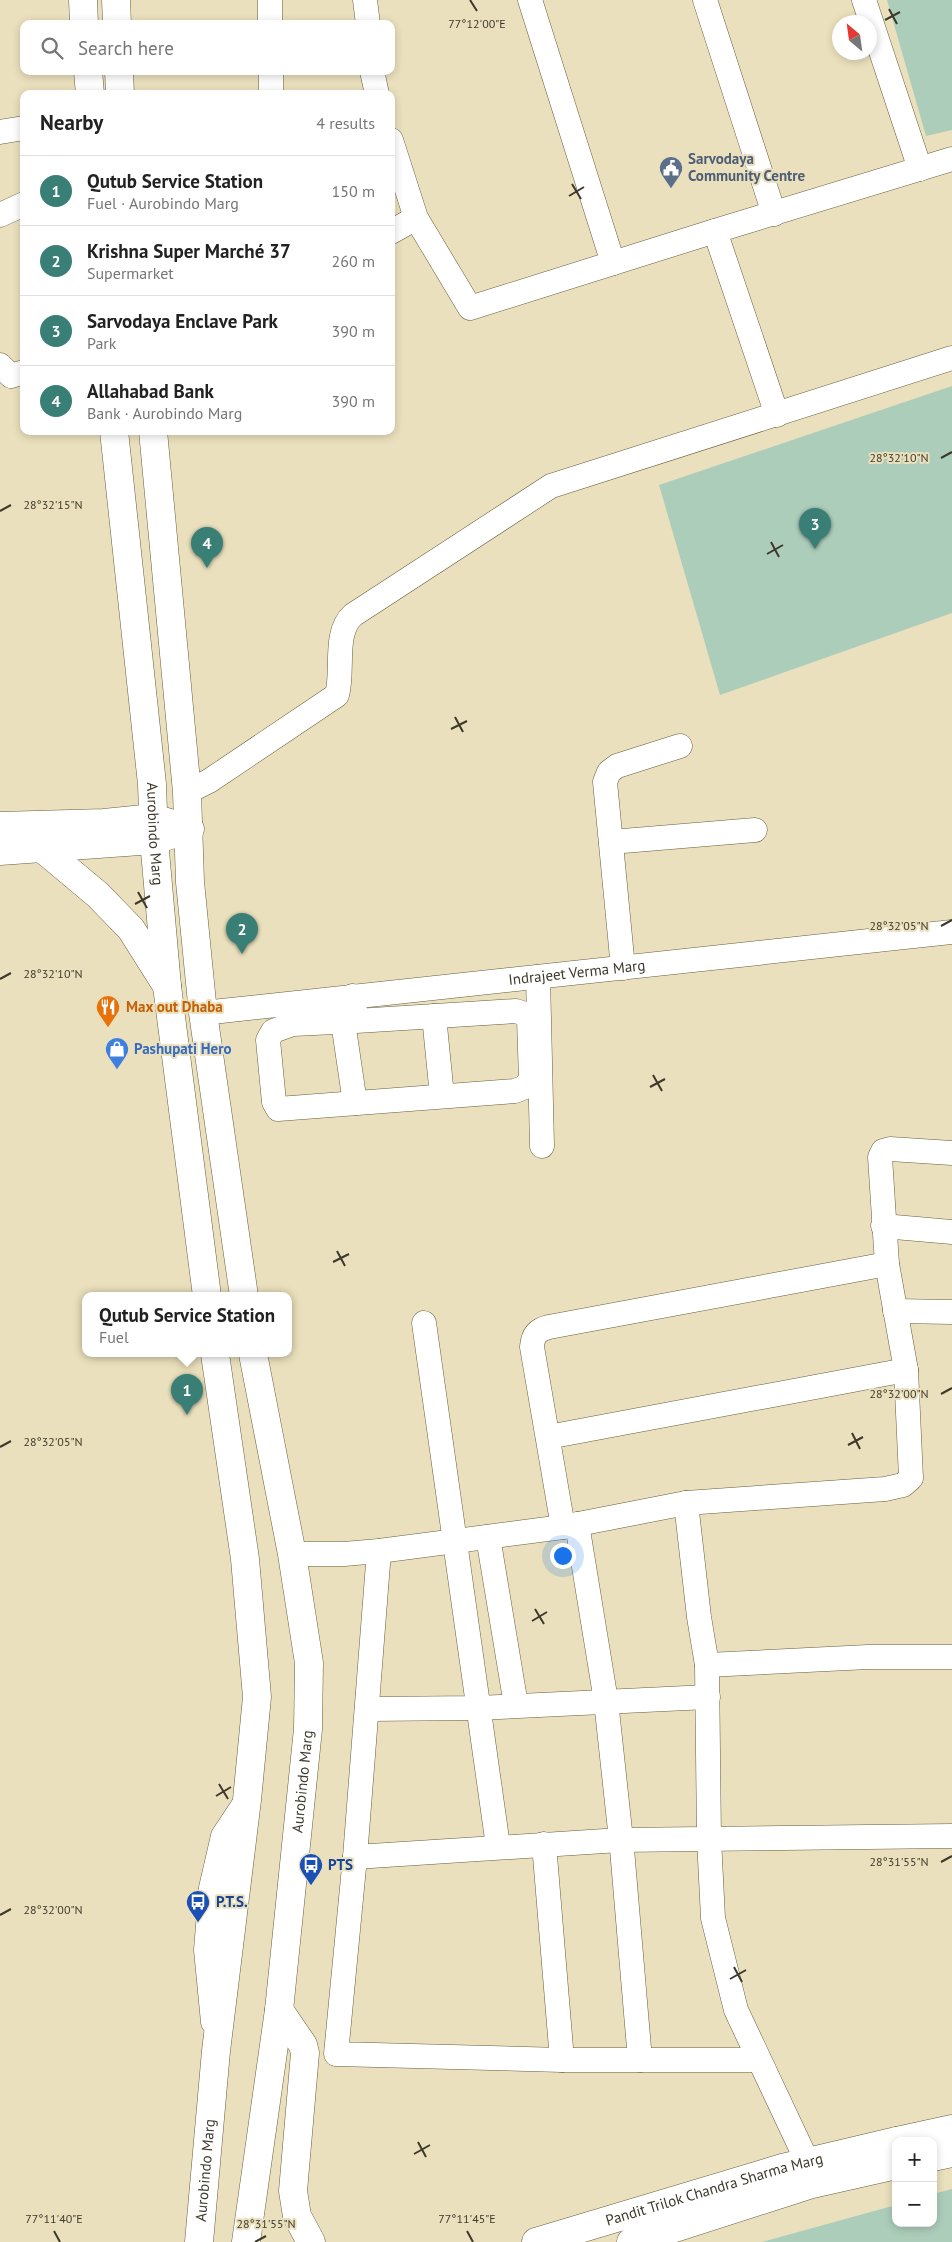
<!DOCTYPE html>
<html lang="en">
<head>
<meta charset="utf-8">
<style>
  body { margin:0; font-family:"PT Sans",sans-serif; background:#f2f2f2; color:#222 }
  .controls { position:absolute; right:15px; bottom:15px; display:grid; overflow:hidden; border-radius:10px; box-shadow:0 2px 8px #0003 }
  .controls button { width:45px; height:45px; display:grid; place-items:center; padding:0; border:0; border-bottom:1px solid #e0e0e0; background:#fff; color:#222; font:25px sans-serif }
  .compass { position:absolute; left:832px; top:15px; width:45px; height:45px; border-radius:50%; background:#fff; box-shadow:0 2px 8px #0003; rotate:331deg }
  .you { position:absolute; left:562px; top:1555px; width:18px; height:18px; margin:-12px; border:4px solid #fff; border-radius:50%; background:#1a73e8; box-shadow:0 0 0 8px #1a73e833 }
  .badge { display:grid; place-items:center; width:32px; height:32px; border-radius:50%; background:#397f76; color:#fff; font-size:16px; font-weight:700 }
  .pin { position:absolute; translate:-50% -41px; filter:drop-shadow(0 1px 2px #0008) }
  .pin::after { content:''; position:absolute; top:26px; width:18px; height:15px; background:inherit; clip-path:polygon(0 0,100% 0,50% 100%) }
  .popup { position:absolute; left:82px; top:1292px; width:210px; height:65px; box-sizing:border-box; display:grid; place-content:center; border-radius:10px; background:#fff; filter:drop-shadow(0 1px 4px #0005); font-size:16px; white-space:nowrap; color:#767676 }
  .popup b { font-size:19px; color:#222 }
  .popup::after { content:''; position:absolute; left:50%; top:100%; margin-left:-10px; border:10px solid transparent; border-top-color:#fff }
  .list { margin:0; padding:0; list-style:none }
  h2 { display:flex; justify-content:space-between; align-items:center; height:65px; margin:0; padding:0 20px; font-size:21px }
  h2 small { font-size:16px; font-weight:400; color:#767676 }
  .list li { display:grid; grid-template-columns:32px 1fr auto; gap:15px; align-items:center; box-sizing:border-box; height:70px; padding:0 20px; border-top:1px solid #e0e0e0 }
  .list b { display:block; font-size:19px; white-space:nowrap }
  .list p { margin:0; font-size:16px; white-space:nowrap; color:#767676 }
  .list em { font-size:16px; font-style:normal; color:#767676 }
  .icon { flex:none; width:28px; height:28px; fill:none; stroke:currentColor; stroke-width:2; stroke-linecap:round; stroke-linejoin:round }
  .map { position:relative; flex:none; width:952px; height:2242px; overflow:hidden }
  .search { position:absolute; background:#fff; box-shadow:0 2px 8px #0003; left:20px; top:20px; width:375px; height:55px; display:flex; align-items:center; gap:12px; box-sizing:border-box; padding:0 18px; border-radius:10px; color:#767676; font-size:19px }
  .panel { position:absolute; background:#fff; box-shadow:0 2px 8px #0003; left:20px; top:90px; width:375px; height:345px; border-radius:10px }
  .map>svg:first-child { display:block }
</style>
</head>
<body>
<div class="map">
<svg width="952" height="2242" viewBox="0 0 952 2242">
  <rect width="100%" height="100%" fill="#eae0bd"/>
  <g fill="#adcdbb">
    <polygon points="887,0 952,0 952,130 926,136"/>
    <polygon points="952,386 952,613 720,695 659,485"/>
    <polygon points="952,2189 952,2242 762,2242 896,2205 896,2223 933,2223 933,2194"/>
  </g>
  <g fill="none" stroke-linecap="round" stroke-linejoin="round">
    <g stroke="#665d3d" stroke-width="25">
      <g id="minor">
        <polyline points="270,0 270,24"/>
        <polyline points="365,0 368,24"/>
        <polyline points="530,0 613,263"/>
        <polyline points="705,0 774,214"/>
        <polyline points="864,0 920,169"/>
        <polyline points="271,71 271,94"/>
        <polyline points="372,71 377,94"/>
        <polyline points="0,132 24,128"/>
        <polyline points="391,140 416,218 470,308 715,231 952,159"/>
        <polyline points="0,215 24,204"/>
        <polyline points="715,231 777,415"/>
        <polyline points="391,232 416,218"/>
        <polyline points="0,365 11,376 24,372"/>
        <path d="M187,792L209,781L337,695C344,670 333,633 353,615L551,486L952,358"/>
        <polyline points="611,842 755,830"/>
        <polyline points="623,968 605,782 609,772 617,766 680,746"/>
        <polyline points="538,977 542,1146"/>
        <polyline points="353,996 356,1021 293,1024 273,1031 268,1040 274,1102 278,1109 515,1091 525,1087 531,1079 529,1019 525,1014 516,1011 356,1021"/>
        <path id="s1" d="M203,1013L952,932"/>
        <polyline points="434,1016 442,1096"/>
        <polyline points="343,1022 355,1103"/>
        <polyline points="883,1226 952,1232"/>
        <polyline points="895,1311 952,1312"/>
        <polyline points="424,1323 498,1846"/>
        <polyline points="548,1437 906,1370"/>
        <polyline points="686,1503 699,1617 707,1665 709,1839 713,1918 736,2010 807,2161 811,2180"/>
        <polyline points="577,1524 606,1701 622,1849 640,2060"/>
        <path d="M563,1527L532,1347C533,1335 537,1330 549,1327L887,1264"/>
        <polyline points="488,1537 516,1705"/>
        <polyline points="379,1551 355,1857 336,2054 562,2060 759,2060"/>
        <polyline points="292,1554 344,1554 379,1551 563,1527 686,1503 885,1489 903,1485 911,1478 906,1370 887,1264 880,1157 883,1151 890,1149 952,1153"/>
        <polyline points="707,1665 868,1657 952,1657"/>
        <polyline points="367,1709 478,1708 708,1697"/>
        <polyline points="544,1844 562,2060"/>
        <polyline points="355,1857 620,1840 952,1836"/>
        <polyline points="213,2022 206,1950 211,1888 223,1836 247,1800"/>
      </g>
    </g>
    <g stroke="#665d3d" stroke-width="29">
      <g id="major">
        <polyline points="0,826 104,823 154,818 176,825"/>
        <polyline points="43,849 98,895 131,929 167,986"/>
        <polyline points="0,851 154,840 190,829"/>
        <polyline points="279,2010 303,2045 305,2053 293,2191 297,2216 311,2242"/>
        <polyline points="897,2141 952,2129"/>
        <polyline points="933,2157 952,2153"/>
        <path id="s2" d="M536,2242L786,2167L896,2141"/>
        <polyline points="631,2242 812,2184 896,2165"/>
      </g>
    </g>
    <g stroke="#665d3d" stroke-width="29">
      <g id="highway">
        <polyline points="83,0 84,24"/>
        <polyline points="116,0 117,24"/>
        <polyline points="88,71 90,94"/>
        <polyline points="119,71 120,94"/>
        <path id="s3" d="M114,431L152,784L154,840L167,986L207,1296"/>
        <polyline points="153,431 187,792 190,882 203,1013 244,1296"/>
        <path id="s4" d="M199,2242L216,2051L247,1800L257,1697L245,1559L215,1354"/>
        <path id="s5" d="M246,2242L279,2010L308,1729L309,1663L292,1554L253,1354"/>
      </g>
    </g>
    <use href="#minor" stroke="#fff" stroke-width="24"/>
    <use href="#major" stroke="#fff" stroke-width="28"/>
    <use href="#highway" stroke="#fff" stroke-width="28"/>
  </g>
  <path fill="none" stroke="#3d392b" stroke-width="2" d="M470,0L477,11M889,9L897,24M885,20L900,12M572,184L581,199M569,196L584,187M941,458L952,452M0,511L11,505M771,542L779,557M767,554L783,545M455,717L463,732M451,729L467,721M138,892L147,908M135,904L150,896M941,926L952,920M0,979L11,973M653,1075L662,1091M650,1087L665,1079M337,1251L345,1266M333,1262L349,1254M941,1394L952,1388M852,1433L860,1449M848,1445L863,1437M0,1447L11,1441M535,1609L544,1624M532,1621L547,1612M219,1784L228,1799M216,1796L231,1787M941,1862L952,1856M0,1915L11,1909M734,1967L742,1982M730,1979L746,1970M418,2142L426,2157M414,2154L430,2145M54,2231L60,2242M467,2231L473,2242M255,2242L266,2236"/>
  <defs>
    <g id="civic-pin" transform="scale(1.25)"><path d="M0 17L-7.5 6A9.5 9.5 0 1 1 7.5 6Z" fill="#5c6f8a" stroke="#eae0bd"/><path d="M-.6-6.5H3V-4.5H.6V-3L4-1V1h2V6H-6V1h2V-1L-.6-3ZM-1.2 2.5V6h2.4V2.5Z" fill="#fff"/></g>
    <g id="restaurant-pin" transform="scale(1.25)"><path d="M0 17L-7.5 6A9.5 9.5 0 1 1 7.5 6Z" fill="#e8710a" stroke="#eae0bd"/><path d="M-5-6h1v4h1v-4h1v4h1v-4h1v5L-1.5 .5V6h-2V.5L-5-1ZM5-6V6H3V1.5H1.5Q1.5-4 5-6Z" fill="#fff"/></g>
    <g id="shop-pin" transform="scale(1.25)"><path d="M0 17L-7.5 6A9.5 9.5 0 1 1 7.5 6Z" fill="#3f7fe0" stroke="#eae0bd"/><path d="M-5-2.5h2.3a2.7 3.5 0 0 1 5.4 0H5L5.5 6h-11ZM-1.5-2.5h3a1.5 2.3 0 0 0-3 0Z" fill="#fff"/></g>
    <g id="bus-pin" transform="scale(1.25)"><path d="M0 17L-7.5 6A9.5 9.5 0 1 1 7.5 6Z" fill="#1a4fb4" stroke="#eae0bd"/><path d="M-5-6H5V4H4V6H2V4H-2V6H-4V4H-5ZM-3.5-4V0h7V-4ZM-3.5 1.2v1.5H-2V1.2ZM2 1.2v1.5H3.5V1.2Z" fill="#fff"/></g>
  </defs>
  <g fill-rule="evenodd">
    <use href="#civic-pin" x="671" y="168"/>
    <use href="#restaurant-pin" x="108" y="1007"/>
    <use href="#shop-pin" x="117" y="1049"/>
    <use href="#bus-pin" x="311" y="1865"/>
    <use href="#bus-pin" x="198" y="1902"/>
  </g>
  <g text-anchor="middle" stroke-width="4" stroke-linejoin="round" paint-order="stroke">
    <g font-size="15" font-weight="bold" fill="#4e5e75" stroke="#eae0bd" text-anchor="start">
      <text x="688" y="164">Sarvodaya<tspan x="688" dy="17">Community Centre</tspan></text>
    </g>
    <g font-size="15" fill="#3d392b" stroke="#eae0bd">
      <text dy="5" stroke="none"><textPath href="#s3" startOffset="405">Aurobindo Marg</textPath></text>
      <text dy="5" stroke="none"><textPath href="#s1" startOffset="376">Indrajeet Verma Marg</textPath></text>
      <text dy="5" stroke="none"><textPath href="#s5" startOffset="464">Aurobindo Marg</textPath></text>
      <text dy="5" stroke="none"><textPath href="#s4" startOffset="72">Aurobindo Marg</textPath></text>
      <text dy="5" stroke="none"><textPath href="#s2" startOffset="186">Pandit Trilok Chandra Sharma Marg</textPath></text>
    </g>
    <g font-size="15" font-weight="bold" fill="#c56008" stroke="#eae0bd" text-anchor="start">
      <text x="126" y="1012">Max out Dhaba</text>
    </g>
    <g font-size="15" font-weight="bold" fill="#366cbe" stroke="#eae0bd" text-anchor="start">
      <text x="134" y="1054">Pashupati Hero</text>
    </g>
    <g font-size="15" font-weight="bold" fill="#164399" stroke="#eae0bd" text-anchor="start">
      <text x="328" y="1870">PTS</text>
      <text x="216" y="1907">P.T.S.</text>
    </g>
  </g>
  <g font-size="12" text-anchor="middle" fill="#3d392b" stroke="#eae0bd" stroke-width="4" stroke-linejoin="round" paint-order="stroke">
    <text x="477" y="28">77°12'00"E</text>
    <text x="899" y="462">28°32'10"N</text>
    <text x="53" y="509">28°32'15"N</text>
    <text x="899" y="930">28°32'05"N</text>
    <text x="53" y="978">28°32'10"N</text>
    <text x="899" y="1398">28°32'00"N</text>
    <text x="53" y="1446">28°32'05"N</text>
    <text x="899" y="1866">28°31'55"N</text>
    <text x="53" y="1914">28°32'00"N</text>
    <text x="54" y="2223">77°11'40"E</text>
    <text x="467" y="2223">77°11'45"E</text>
    <text x="266" y="2228">28°31'55"N</text>
  </g>
</svg>
<div class="controls">
<button>+</button>
<button>−</button>
</div>
<svg class="compass" viewBox="-18 -18 36 36"><path d="M0-13l5 13h-10z" fill="#e53935"/><path d="M0 13l5-13h-10z" fill="#767676"/></svg>
<div class="you"></div>
<div class="pin badge" style="left:187px;top:1415px">1</div>
<div class="popup"><b>Qutub Service Station</b>Fuel</div>
<div class="pin badge" style="left:242px;top:954px">2</div>
<div class="pin badge" style="left:815px;top:549px">3</div>
<div class="pin badge" style="left:207px;top:568px">4</div>
<div class="search"><svg class="icon" aria-label="search" viewBox="0 0 24 24"><circle cx="10" cy="10" r="6"/><path d="M15 15l6 6"/></svg>Search here</div>
<section class="panel">
<h2>Nearby<small>4 results</small></h2>
<ul class="list">
<li><span class="badge">1</span><div><b>Qutub Service Station</b><p>Fuel · Aurobindo Marg</p></div><em>150 m</em></li>
<li><span class="badge">2</span><div><b>Krishna Super Marché 37</b><p>Supermarket</p></div><em>260 m</em></li>
<li><span class="badge">3</span><div><b>Sarvodaya Enclave Park</b><p>Park</p></div><em>390 m</em></li>
<li><span class="badge">4</span><div><b>Allahabad Bank</b><p>Bank · Aurobindo Marg</p></div><em>390 m</em></li>
</ul>
</section>
</div>
</body>
</html>
